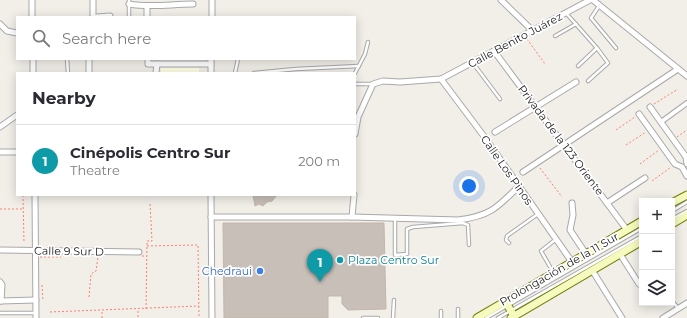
<!DOCTYPE html>
<html lang="en">
<head>
<meta charset="utf-8">
<style>
  body { margin:0; font-family:Montserrat,sans-serif; background:#f7f7f7; color:#2b2b33 }
  .controls { position:absolute; right:12px; bottom:12px; display:grid; overflow:hidden; border-radius:0px; box-shadow:0 2px 10px #0003 }
  .controls button { width:36px; height:36px; display:grid; place-items:center; padding:0; border:0; border-bottom:1px solid #e1e1e2; background:#fff; color:#2b2b33; font:20px sans-serif }
  .you { position:absolute; left:469px; top:186px; width:14px; height:14px; margin:-10px; border:3px solid #fff; border-radius:50%; background:#1a73e8; box-shadow:0 0 0 6px #1a73e833 }
  .badge { display:grid; place-items:center; width:26px; height:26px; border-radius:50%; background:#d40000; color:#fff; font-size:13px; font-weight:700 }
  .pin { position:absolute; translate:-50% -33px; filter:drop-shadow(0 1px 2px #0008) }
  .pin::after { content:''; position:absolute; top:21px; width:14px; height:12px; background:inherit; clip-path:polygon(0 0,100% 0,50% 100%) }
  .list { margin:0; padding:0; list-style:none }
  h2 { display:flex; justify-content:space-between; align-items:center; height:52px; margin:0; padding:0 16px; font-size:17px }
  h2 small { font-size:13px; font-weight:400; color:#7c7c81 }
  .list li { display:grid; grid-template-columns:26px 1fr auto; gap:12px; align-items:center; box-sizing:border-box; height:72px; padding:0 16px; border-top:1px solid #e1e1e2 }
  .list b { display:block; font-size:15px; white-space:nowrap }
  .list p { margin:0; font-size:13px; white-space:nowrap; color:#7c7c81 }
  .list em { font-size:13px; font-style:normal; color:#7c7c81 }
  .icon { flex:none; width:22px; height:22px; fill:none; stroke:currentColor; stroke-width:2; stroke-linecap:round; stroke-linejoin:round }
  .map { position:relative; flex:none; width:687px; height:318px; overflow:hidden }
  .search { position:absolute; background:#fff; box-shadow:0 2px 10px #0003; left:16px; top:16px; width:340px; height:44px; display:flex; align-items:center; gap:10px; box-sizing:border-box; padding:0 14px; border-radius:0px; color:#7c7c81; font-size:15px }
  .panel { position:absolute; background:#fff; box-shadow:0 2px 10px #0003; left:16px; top:72px; width:340px; height:124px; border-radius:0px }
  .map>svg:first-child { display:block }
</style>
</head>
<body>
<div class="map">
<svg width="687" height="318" viewBox="0 0 687 318">
  <rect width="100%" height="100%" fill="#f2efe9"/>
  <rect fill="#ffffe5" x="161" y="68" width="38" height="5"/>
  <g fill="#c7bfb8" stroke="#c4b6ab">
    <polygon points="253,195 277,195 272,201 267,202 263,206 259,204 255,206"/>
    <polygon points="223,223 384,223 386,309 348,310 342,304 342,296 328,296 328,318 224,318"/>
  </g>
  <g fill="none" stroke-linecap="round" stroke-linejoin="round">
    <g stroke="#a9a9a9" stroke-width="4.5">
      <g id="service">
        <polyline points="129,0 129,17"/>
        <polyline points="599,6 591,18 616,48"/>
        <polyline points="566,13 597,48 608,63 588,81"/>
        <polyline points="555,36 576,24"/>
        <polyline points="67,59 68,73"/>
        <polyline points="473,63 500,99"/>
        <polyline points="578,66 597,48"/>
        <polyline points="235,73 238,59"/>
        <polyline points="254,73 296,69 359,66"/>
        <polyline points="355,73 365,54 368,42"/>
        <polyline points="355,84 372,84"/>
        <polyline points="672,211 687,202"/>
        <polyline points="395,219 395,255 407,254 407,229 413,227 463,223 468,225 469,245"/>
        <polyline points="672,219 687,211"/>
        <polyline points="509,243 506,240 507,236 538,214"/>
        <polyline points="553,272 541,251 555,240"/>
        <polyline points="672,301 678,308"/>
        <polyline points="458,309 458,318"/>
        <polyline points="0,313 36,313"/>
        <polyline points="363,318 378,318"/>
        <polyline points="393,318 394,300"/>
        <polyline points="441,318 441,311"/>
        <polyline points="486,318 642,228"/>
        <polyline points="498,318 642,236"/>
      </g>
    </g>
    <g stroke="#a9a9a9" stroke-width="6">
      <polyline id="pedestrian" points="661,122 687,103"/>
    </g>
    <g stroke="#a9a9a9" stroke-width="7">
      <g id="minor">
        <polyline points="32,0 32,17"/>
        <polyline points="501,0 533,31"/>
        <polyline points="593,0 687,76"/>
        <path d="M129,4C151,8 171,4 193,4"/>
        <polyline points="147,7 147,17"/>
        <polyline points="93,17 93,0"/>
        <polyline points="97,17 110,16"/>
        <polyline points="212,17 212,0"/>
        <polyline points="0,24 7,31 17,33"/>
        <polyline points="494,51 627,230"/>
        <polyline points="33,59 33,73"/>
        <polyline points="89,59 89,73"/>
        <polyline points="148,59 148,64 211,64"/>
        <polyline points="156,73 157,64"/>
        <polyline points="211,73 211,59"/>
        <polyline points="441,79 486,139 572,262"/>
        <polyline points="650,107 686,157 687,164"/>
        <polyline points="639,114 675,164 682,167 687,176"/>
        <polyline points="0,127 17,115"/>
        <polyline points="495,132 576,82"/>
        <polyline points="355,134 358,117 373,84 383,81 400,82 441,79 590,0"/>
        <polyline points="0,152 17,152"/>
        <polyline points="523,172 678,69"/>
        <polyline points="35,195 36,318"/>
        <polyline points="211,195 212,318"/>
        <polyline points="572,203 573,215 570,230 586,254"/>
        <polyline points="607,203 645,178"/>
        <path d="M211,217H352L458,220C490,216 497,208 519,186"/>
        <polyline points="352,217 354,195"/>
        <polyline points="0,250 139,252"/>
        <polyline points="620,254 639,284"/>
        <polyline points="592,270 622,318"/>
        <polyline points="0,282 2,285 1,301"/>
        <polyline points="0,301 36,300"/>
        <polyline points="663,318 687,303"/>
      </g>
    </g>
    <g stroke="#707d05" stroke-width="9">
      <g id="secondary">
        <polyline points="672,203 687,195"/>
        <polyline points="672,224 687,215"/>
        <polyline points="505,301 514,316"/>
        <polyline points="477,318 642,221"/>
        <polyline points="511,318 642,241"/>
      </g>
    </g>
    <g stroke="#fa8072" stroke-width="1" stroke-dasharray="2 2" stroke-linecap="butt">
      <polyline points="195,17 195,16"/>
      <polyline points="527,39 545,64"/>
      <polyline points="654,104 678,89"/>
      <polyline points="616,130 635,117"/>
      <polyline points="677,137 687,130"/>
      <polyline points="626,145 646,132"/>
      <polyline points="640,164 659,150"/>
      <polyline points="540,168 562,197"/>
      <polyline points="652,181 671,167"/>
      <polyline points="23,195 24,243"/>
      <polyline points="0,209 23,209"/>
      <polyline points="147,246 198,245 199,318"/>
      <polyline points="142,256 147,256"/>
      <polyline points="40,257 61,257"/>
      <polyline points="42,285 43,301"/>
      <polyline points="89,297 91,274 96,271 98,257"/>
      <polyline points="146,309 147,241 152,241 150,203"/>
      <polyline points="138,311 138,318"/>
      <polyline points="50,312 199,306"/>
      <polyline points="102,312 102,318"/>
    </g>
    <use href="#service" stroke="#fff" stroke-width="2.5"/>
    <use href="#pedestrian" stroke="#fff" stroke-width="4"/>
    <use href="#minor" stroke="#fff" stroke-width="5"/>
    <use href="#secondary" stroke="#f7fabf" stroke-width="7"/>
  </g>
  <circle fill="#0f9aa8" stroke="#fff" stroke-width="1.5" cx="340" cy="260" r="4"/>
  <circle fill="#3f7fe0" stroke="#fff" stroke-width="1.5" cx="260" cy="271" r="4"/>
  <g text-anchor="middle" stroke-width="3.5" stroke-linejoin="round" paint-order="stroke">
    <g font-size="11" fill="#222" stroke="#fff">
      <text transform="translate(515 40) rotate(-28)" y="4">Calle Benito Juárez</text>
      <text transform="translate(561 140) rotate(53)" y="4">Privada de la 123 Oriente</text>
      <text transform="translate(507 170) rotate(55)" y="4">Calle Los Pinos</text>
      <text transform="translate(69 251) rotate(1)" y="4">Calle 9 Sur D</text>
      <text transform="translate(559 269) rotate(-30)" y="4">Prolongación de la 11 Sur</text>
    </g>
    <g font-size="11" fill="#0d838f" stroke="#fff" text-anchor="start">
      <text x="348" y="264">Plaza Centro Sur</text>
    </g>
    <g font-size="11" fill="#366cbe" stroke="#fff" text-anchor="end">
      <text x="252" y="275">Chedraui</text>
    </g>
  </g>
</svg>
<div class="controls">
<button>+</button>
<button>−</button>
<button><svg class="icon" aria-label="layers" viewBox="0 0 24 24"><path d="M12 4l9 5-9 5-9-5zM3 14l9 5 9-5"/></svg></button>
</div>
<div class="you"></div>
<div class="pin badge" style="left:320px;top:282px;background:#0f9aa8">1</div>
<div class="search"><svg class="icon" aria-label="search" viewBox="0 0 24 24"><circle cx="10" cy="10" r="6"/><path d="M15 15l6 6"/></svg>Search here</div>
<section class="panel">
<h2>Nearby<small></small></h2>
<ul class="list">
<li><span class="badge" style="background:#0f9aa8">1</span><div><b>Cinépolis Centro Sur</b><p>Theatre</p></div><em>200 m</em></li>
</ul>
</section>
</div>
</body>
</html>
